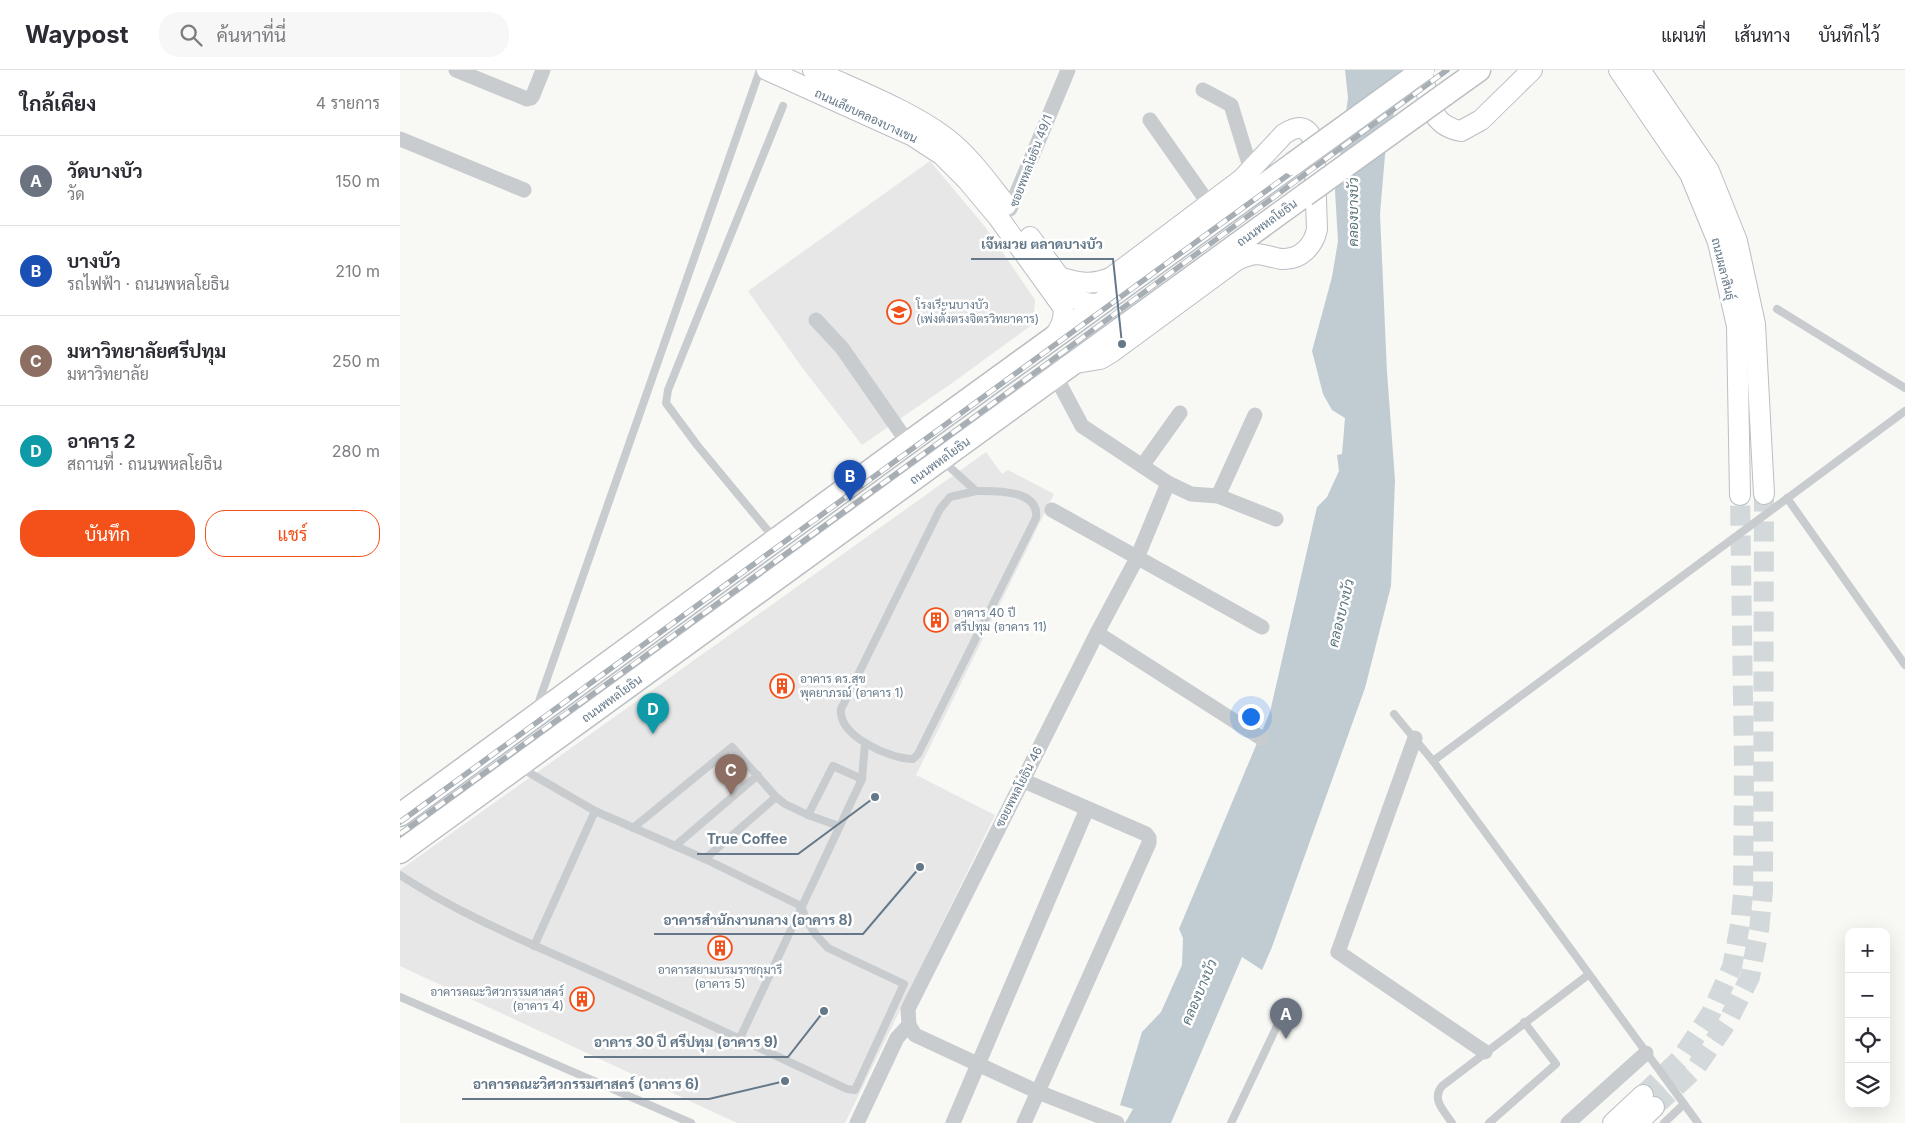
<!DOCTYPE html>
<html lang="th">
<head>
<meta charset="utf-8">
<style>
  body { margin:0; font-family:Inter,Sarabun,sans-serif; background:#f7f7f7; color:#2b2b33 }
  .controls { position:absolute; right:15px; bottom:15px; display:grid; overflow:hidden; border-radius:10px; box-shadow:0 5px 20px #0002 }
  .controls button { width:45px; height:45px; display:grid; place-items:center; padding:0; border:0; border-bottom:1px solid #e1e1e2; background:#fff; color:#2b2b33; font:25px sans-serif }
  .you { position:absolute; left:850px; top:646px; width:18px; height:18px; margin:-12px; border:4px solid #fff; border-radius:50%; background:#1a73e8; box-shadow:0 0 0 8px #1a73e833 }
  .badge { display:grid; place-items:center; width:32px; height:32px; border-radius:50%; background:#f4501a; color:#fff; font-size:16px; font-weight:700 }
  .pin { position:absolute; translate:-50% -41px; filter:drop-shadow(0 1px 2px #0008) }
  .pin::after { content:''; position:absolute; top:26px; width:18px; height:15px; background:inherit; clip-path:polygon(0 0,100% 0,50% 100%) }
  .list { margin:0; padding:0; list-style:none }
  h2 { display:flex; justify-content:space-between; align-items:center; height:65px; margin:0; padding:0 20px; font-size:21px }
  h2 small { font-size:16px; font-weight:400; color:#7c7c81 }
  .list li { display:grid; grid-template-columns:32px 1fr auto; gap:15px; align-items:center; box-sizing:border-box; height:90px; padding:0 20px; border-top:1px solid #e1e1e2 }
  .list b { display:block; font-size:19px; white-space:nowrap }
  .list p { margin:0; font-size:16px; white-space:nowrap; color:#7c7c81 }
  .list em { font-size:16px; font-style:normal; color:#7c7c81 }
  .actions { display:flex; gap:10px; padding:15px 20px }
  .actions a { flex:1; padding:11px 0; border:1px solid #f4501a; border-radius:20px; text-align:center; font-size:18px; color:#f4501a }
  .actions .main { background:#f4501a; color:#fff }
  .icon { flex:none; width:28px; height:28px; fill:none; stroke:currentColor; stroke-width:2; stroke-linecap:round; stroke-linejoin:round }
  .map { position:relative; flex:none; width:1505px; height:1053px; overflow:hidden }
  header { display:flex; align-items:center; gap:30px; box-sizing:border-box; height:70px; padding:0 25px; background:#fff; border-bottom:1px solid #e1e1e2 }
  header strong { font-size:24px }
  nav { display:flex; gap:28px; margin-inline-start:auto; font-size:18px }
  .search { width:350px; height:45px; background:#f7f7f7; display:flex; align-items:center; gap:12px; box-sizing:border-box; padding:0 18px; border-radius:20px; color:#7c7c81; font-size:19px }
  main { display:flex }
  aside { flex:1; background:#fff }
  .map>svg:first-child { display:block }
</style>
</head>
<body>
<header>
<strong>Waypost</strong>
<div class="search"><svg class="icon" aria-label="search" viewBox="0 0 24 24"><circle cx="10" cy="10" r="6"/><path d="M15 15l6 6"/></svg>ค้นหาที่นี่</div>
<nav><a>แผนที่</a><a>เส้นทาง</a><a>บันทึกไว้</a></nav>
</header>
<main>
<aside>
<h2>ใกล้เคียง<small>4 รายการ</small></h2>
<ul class="list">
<li><span class="badge" style="background:#6b7280">A</span><div><b>วัดบางบัว</b><p>วัด</p></div><em>150 m</em></li>
<li><span class="badge" style="background:#1a4fb4">B</span><div><b>บางบัว</b><p>รถไฟฟ้า · ถนนพหลโยธิน</p></div><em>210 m</em></li>
<li><span class="badge" style="background:#8d6e63">C</span><div><b>มหาวิทยาลัยศรีปทุม</b><p>มหาวิทยาลัย</p></div><em>250 m</em></li>
<li><span class="badge" style="background:#0f9aa8">D</span><div><b>อาคาร 2</b><p>สถานที่ · ถนนพหลโยธิน</p></div><em>280 m</em></li>
</ul>
<div class="actions"><a class="main">บันทึก</a><a>แชร์</a></div>
</aside>
<div class="map">
<svg width="1505" height="1053" viewBox="0 0 1505 1053">
  <rect width="100%" height="100%" fill="#f8f8f5"/>
  <g fill="#e6e7e6">
    <polygon points="530,91 586,158 635,230 633,254 555,311 462,375 401,296 348,221"/>
    <polygon points="586,382 602,404 608,400 654,424 516,705 595,745 445,1053 337,1053 0,896 0,800"/>
  </g>
  <polygon fill="#c1ccd2" points="945,0 1003,0 985,85 980,144 987,302 995,410 991,516 965,618 872,877 862,900 842,887 771,1053 725,1053 733,1039 720,1035 742,962 761,942 782,895 783,868 779,859 870,642 917,437 927,427 939,401 937,385 942,384 945,348 932,340 923,324 912,281 932,207 938,171 935,121 948,28"/>
  <g fill="none" stroke-linecap="round" stroke-linejoin="round">
    <g stroke="#d3d8da" stroke-width="20" stroke-dasharray="20 10" stroke-linecap="butt">
      <polyline points="1243,1025 1282,987 1311,943 1332,897 1340,855 1343,825 1344,698 1340,425"/>
      <polyline points="1254,1037 1295,999 1328,951 1350,907 1359,860 1363,821 1364,424"/>
    </g>
    <g stroke="#babfc4" stroke-width="22">
      <g id="secondary">
        <path d="M367,0L513,66L542,85L567,110L598,147L663,237C665,249 661,257 654,267"/>
        <path d="M413,0C456,20 507,39 545,67C569,85 588,112 606,135"/>
        <path d="M1021,0C1029,28 1028,55 1061,61L1081,50L1132,0"/>
        <polyline points="1219,0 1290,104 1318,172 1337,256 1340,425"/>
        <polyline points="1240,0 1309,101 1337,171 1355,254 1364,424"/>
        <path d="M630,167L674,227C683,233 689,235 700,233"/>
        <path d="M659,207C678,213 693,216 712,207L842,109L884,64C898,55 907,55 914,72L917,159C914,175 901,190 882,189C873,188 864,184 855,184C848,185 843,187 837,190L712,282L700,289L676,293"/>
        <polyline points="1213,1053 1243,1025"/>
        <polyline points="1237,1053 1254,1037"/>
      </g>
    </g>
    <g stroke="#bbbfc3" stroke-width="25">
      <g id="primary">
        <polyline points="1044,25 1079,0"/>
        <polyline points="0,745 508,373 893,94"/>
        <polyline points="0,782 905,125"/>
      </g>
    </g>
    <g stroke="#c8cccf" stroke-width="8">
      <polyline points="1377,239 1505,318"/>
      <polyline points="543,391 576,421"/>
      <path d="M576,421C594,421 640,419 636,448L518,684L513,689C490,689 438,666 441,639L540,439L550,427Z"/>
      <polyline points="1387,428 1505,595"/>
      <polyline points="374,468 297,375 266,333 268,320 383,36"/>
      <polyline points="137,637 360,0"/>
      <polyline points="994,644 1033,691 1298,1053"/>
      <polyline points="1033,691 1505,341"/>
      <polyline points="408,745 433,696 462,709"/>
      <polyline points="233,758 332,677 376,727 385,734 408,745 439,756"/>
      <polyline points="275,776 358,705"/>
      <polyline points="305,789 376,727"/>
      <path d="M0,805C64,847 134,875 203,906C285,943 366,981 447,1019L455,1020L504,914L428,878L416,865L407,851L401,836L305,789L195,741L121,698"/>
      <polyline points="134,876 195,741"/>
      <polyline points="0,927 291,1053"/>
      <polyline points="340,968 462,709 465,673"/>
      <polyline points="831,1053 877,956"/>
      <path d="M1052,1053C1044,1041 1031,1029 1042,1016L1188,905"/>
      <polyline points="1089,1053 1156,994 1124,952"/>
      <polyline points="1264,1053 1284,1034"/>
    </g>
    <g stroke="#c8cccf" stroke-width="15">
      <polyline points="56,0 127,29 131,28 133,25 143,0"/>
      <polyline points="803,20 831,35 851,100"/>
      <polyline points="750,50 809,134"/>
      <polyline points="0,69 124,120"/>
      <polyline points="610,139 668,0"/>
      <polyline points="416,250 442,278 508,373"/>
      <polyline points="656,307 682,356 768,413 791,424 818,426 876,449"/>
      <polyline points="742,396 780,343"/>
      <polyline points="818,426 855,345"/>
      <polyline points="652,440 862,557"/>
      <polyline points="697,563 861,668"/>
      <polyline points="1015,668 938,882 1085,982"/>
      <polyline points="622,710 746,764 749,768 749,773 624,1053"/>
      <polyline points="457,1053 497,968 509,955"/>
      <polyline points="553,1053 687,739"/>
      <polyline points="717,1053 638,1022 515,965 509,955 508,939 697,563 737,488 768,413"/>
      <polyline points="1168,1053 1246,983"/>
    </g>
    <use href="#secondary" stroke="#fff" stroke-width="20"/>
    <use href="#primary" stroke="#fff" stroke-width="22"/>
    <g stroke="#a7aeb4" stroke-width="5.5">
      <g id="rail">
        <polyline points="0,752 1032,0"/>
        <polyline points="0,764 577,345 1047,0"/>
      </g>
    </g>
    <use href="#rail" stroke="#fff" stroke-width="4" stroke-dasharray="11" stroke-linecap="butt"/>
    <g stroke="#bbbfc3" stroke-width="25" stroke-linecap="butt">
      <g id="primary-bridge">
        <polyline points="893,94 1023,0"/>
        <polyline points="905,125 1044,25"/>
      </g>
    </g>
    <use href="#primary-bridge" stroke="#fff" stroke-width="22"/>
  </g>
  <defs>
    <g id="school-ring" transform="scale(1.25)"><circle r="9.5" fill="#fff" stroke="#f4501a" stroke-width="1.5"/><path d="M0-5L7-2L0 1L-7-2ZM-4 1L0 2.5L4 1V4Q0 6-4 4Z" fill="#f4501a"/></g>
    <g id="building-ring" transform="scale(1.25)"><circle r="9.5" fill="#fff" stroke="#f4501a" stroke-width="1.5"/><path d="M-4-6H4V6H1V3H-1V6H-4ZM-2.5-4.3h1.7v1.8h-1.7ZM.8-4.3h1.7v1.8H.8ZM-2.5-1h1.7V.8h-1.7ZM.8-1h1.7V.8H.8Z" fill="#f4501a"/></g>
  </defs>
  <g fill-rule="evenodd">
    <use href="#school-ring" x="499" y="242"/>
    <use href="#building-ring" x="536" y="550"/>
    <use href="#building-ring" x="382" y="616"/>
    <use href="#building-ring" x="320" y="878"/>
    <use href="#building-ring" x="182" y="929"/>
  </g>
  <g text-anchor="middle" stroke-width="5" stroke-linejoin="round" paint-order="stroke">
    <g font-size="12" fill="#647889" stroke="#fff">
      <text transform="translate(466 46) rotate(25)" y="4">ถนนเลียบคลองบางเขน</text>
      <text transform="translate(631 91) rotate(-69)" y="4">ซอยพหลโยธิน 49/1</text>
      <text transform="translate(867 153) rotate(-36)" y="4">ถนนพหลโยธิน</text>
      <text transform="translate(1323 199) rotate(76)" y="4">ถนนผลาสินธุ์</text>
      <text transform="translate(540 391) rotate(-36)" y="4">ถนนพหลโยธิน</text>
      <text transform="translate(212 629) rotate(-36)" y="4">ถนนพหลโยธิน</text>
      <text transform="translate(619 717) rotate(-63)" y="4">ซอยพหลโยธิน 46</text>
    </g>
    <g font-size="12" fill="#647889" stroke="#fff" text-anchor="start">
      <text x="516" y="239">โรงเรียนบางบัว<tspan x="516" dy="14">(เพ่งตั้งตรงจิตรวิทยาคาร)</tspan></text>
      <text x="554" y="547">อาคาร 40 ปี<tspan x="554" dy="14">ศรีปทุม (อาคาร 11)</tspan></text>
      <text x="400" y="613">อาคาร ดร.สุข<tspan x="400" dy="14">พุคยาภรณ์ (อาคาร 1)</tspan></text>
      <text x="320" y="904" text-anchor="middle">อาคารสยามบรมราชกุมารี<tspan x="320" dy="14">(อาคาร 5)</tspan></text>
      <text x="164" y="926" text-anchor="end">อาคารคณะวิศวกรรมศาสคร์<tspan x="164" dy="14">(อาคาร 4)</tspan></text>
    </g>
    <g font-size="14" font-style="italic" fill="#5b747e" stroke="#fff">
      <text transform="translate(953 142) rotate(-90)" y="5">คลองบางบัว</text>
      <text transform="translate(941 543) rotate(-76)" y="5">คลองบางบัว</text>
      <text transform="translate(799 922) rotate(-67)" y="5">คลองบางบัว</text>
    </g>
  </g>
  <path fill="none" stroke="#647889" stroke-width="2" d="M722 274L713 189H571M475 727L398 784H297M520 797L463 864H254M424 941L388 987H184M385 1011L309 1029H62"/>
  <g fill="#647889" stroke="#fff" stroke-width="2">
    <circle cx="722" cy="274" r="5"/>
    <circle cx="475" cy="727" r="5"/>
    <circle cx="520" cy="797" r="5"/>
    <circle cx="424" cy="941" r="5"/>
    <circle cx="385" cy="1011" r="5"/>
  </g>
  <g font-size="14" text-anchor="middle" font-weight="bold" fill="#647889" stroke="#fff" stroke-width="5" stroke-linejoin="round" paint-order="stroke">
    <text x="642" y="179">เจ๊หมวย ตลาดบางบัว</text>
    <text x="347" y="774">True Coffee</text>
    <text x="358" y="855">อาคารสำนักงานกลาง (อาคาร 8)</text>
    <text x="286" y="977">อาคาร 30 ปี ศรีปทุม (อาคาร 9)</text>
    <text x="186" y="1019">อาคารคณะวิศวกรรมศาสคร์ (อาคาร 6)</text>
  </g>
</svg>
<div class="controls">
<button>+</button>
<button>−</button>
<button><svg class="icon" aria-label="locate" viewBox="0 0 24 24"><circle cx="12" cy="12" r="6"/><path d="M12 2v4M12 18v4M2 12h4M18 12h4"/></svg></button>
<button><svg class="icon" aria-label="layers" viewBox="0 0 24 24"><path d="M12 4l9 5-9 5-9-5zM3 14l9 5 9-5"/></svg></button>
</div>
<div class="you"></div>
<div class="pin badge" style="left:886px;top:969px;background:#6b7280">A</div>
<div class="pin badge" style="left:450px;top:431px;background:#1a4fb4">B</div>
<div class="pin badge" style="left:331px;top:725px;background:#8d6e63">C</div>
<div class="pin badge" style="left:253px;top:664px;background:#0f9aa8">D</div>
</div>
</main>
</body>
</html>
